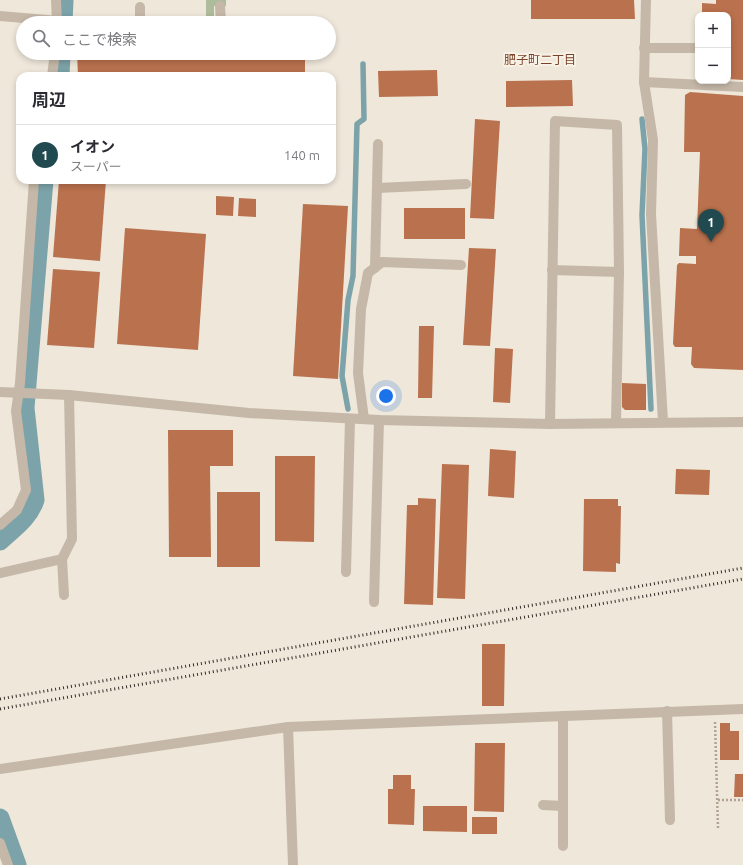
<!DOCTYPE html>
<html lang="ja">
<head>
<meta charset="utf-8">
<style>
  body { margin:0; font-family:Ubuntu,"Noto Sans JP",sans-serif; background:#f7f7f7; color:#2b2b33 }
  .controls { position:absolute; right:12px; top:12px; display:grid; overflow:hidden; border-radius:8px; box-shadow:0 2px 6px #0003 }
  .controls button { width:36px; height:36px; display:grid; place-items:center; padding:0; border:0; border-bottom:1px solid #e1e1e2; background:#fff; color:#2b2b33; font:20px sans-serif }
  .you { position:absolute; left:386px; top:396px; width:14px; height:14px; margin:-10px; border:3px solid #fff; border-radius:50%; background:#1a73e8; box-shadow:0 0 0 6px #1a73e833 }
  .badge { display:grid; place-items:center; width:26px; height:26px; border-radius:50%; background:#214950; color:#fff; font-size:13px; font-weight:700 }
  .pin { position:absolute; translate:-50% -33px; filter:drop-shadow(0 1px 2px #0008) }
  .pin::after { content:''; position:absolute; top:21px; width:14px; height:12px; background:inherit; clip-path:polygon(0 0,100% 0,50% 100%) }
  .list { margin:0; padding:0; list-style:none }
  h2 { display:flex; justify-content:space-between; align-items:center; height:52px; margin:0; padding:0 16px; font-size:17px }
  h2 small { font-size:13px; font-weight:400; color:#7c7c81 }
  .list li { display:grid; grid-template-columns:26px 1fr auto; gap:12px; align-items:center; box-sizing:border-box; height:60px; padding:0 16px; border-top:1px solid #e1e1e2 }
  .list b { display:block; font-size:15px; white-space:nowrap }
  .list p { margin:0; font-size:13px; white-space:nowrap; color:#7c7c81 }
  .list em { font-size:13px; font-style:normal; color:#7c7c81 }
  .icon { flex:none; width:22px; height:22px; fill:none; stroke:currentColor; stroke-width:2; stroke-linecap:round; stroke-linejoin:round }
  .map { position:relative; flex:none; width:743px; height:865px; overflow:hidden }
  .search { position:absolute; background:#fff; box-shadow:0 2px 6px #0003; left:16px; top:16px; width:320px; height:44px; display:flex; align-items:center; gap:10px; box-sizing:border-box; padding:0 14px; border-radius:22px; color:#7c7c81; font-size:15px }
  .panel { position:absolute; background:#fff; box-shadow:0 2px 6px #0003; left:16px; top:72px; width:320px; height:112px; border-radius:12px }
  .map>svg:first-child { display:block }
</style>
</head>
<body>
<div class="map">
<svg width="743" height="865" viewBox="0 0 743 865">
  <rect width="100%" height="100%" fill="#efe7da"/>
  <polygon fill="#aebc9c" points="206,0 226,0 226,6 214,6 214,16 210,20 206,20"/>
  <g fill="none" stroke-linecap="round" stroke-linejoin="round">
    <g stroke="#7ca3a9" stroke-width="5.5">
      <polyline points="642,119 645,149 642,215 651,409"/>
      <polyline points="348,409 342,376 348,300 353,276 357,124 364,119 363,64"/>
    </g>
    <g stroke="#7ca3a9" stroke-width="19">
      <polyline points="63,23 64,0"/>
      <polyline points="60,76 61,53"/>
      <path d="M0,541C14,528 29,518 35,500L25,408L44,180"/>
      <polyline points="0,818 17,865"/>
    </g>
  </g>
  <g fill="#ba714d">
    <polygon points="531,0 634,0 635,19 531,19"/>
    <polygon points="716,0 743,0 743,80 728,79 728,15 702,15 702,3 716,4"/>
    <polygon points="77,53 305,53 305,76 78,76"/>
    <polygon points="437,70 438,96 379,97 378,71"/>
    <polygon points="572,80 573,106 506,107 506,81"/>
    <polygon points="690,92 743,96 743,370 694,368 691,364 692,347 675,347 673,344 677,265 679,263 696,264 696,256 679,256 680,228 697,229 700,152 684,152 685,95"/>
    <polygon points="475,119 500,121 494,219 470,218"/>
    <polygon points="59,180 106,180 100,261 53,257"/>
    <polygon points="216,196 234,197 233,216 216,215"/>
    <polygon points="239,198 256,199 256,217 238,216"/>
    <polygon points="303,204 348,206 338,379 293,376"/>
    <rect x="404" y="208" width="61" height="31"/>
    <polygon points="125,228 206,234 198,350 117,344"/>
    <polygon points="469,248 496,249 490,346 463,345"/>
    <polygon points="53,269 100,272 94,348 47,345"/>
    <polygon points="419,326 434,326 432,398 418,398"/>
    <polygon points="495,348 513,349 510,403 493,402"/>
    <polygon points="622,383 646,384 646,410 625,410 622,407"/>
    <polygon points="168,430 233,430 233,466 210,466 211,557 169,557"/>
    <polygon points="490,449 516,451 514,498 488,496"/>
    <polygon points="275,456 315,456 314,542 275,541"/>
    <polygon points="442,464 469,465 465,599 437,598"/>
    <polygon points="676,469 710,470 709,495 675,494"/>
    <rect x="217" y="492" width="43" height="75"/>
    <polygon points="418,498 436,499 433,605 404,604 407,505 418,505"/>
    <polygon points="584,499 618,499 618,506 621,506 620,564 616,563 616,572 583,571"/>
    <polygon points="482,644 505,644 504,706 482,706"/>
    <polygon points="720,723 730,723 730,731 739,731 739,760 720,760"/>
    <polygon points="475,743 505,743 504,812 474,811"/>
    <polygon points="735,774 743,774 743,797 734,797"/>
    <polygon points="393,775 411,775 411,789 415,789 414,825 388,824 388,789 393,789"/>
    <polygon points="423,806 467,806 467,832 423,831"/>
    <rect x="472" y="817" width="25" height="17"/>
  </g>
  <g fill="none" stroke-linecap="round" stroke-linejoin="round">
    <g stroke="#b1a292" stroke-width="2.5" stroke-dasharray="2 2" stroke-linecap="butt">
      <polyline points="715,722 718,828"/>
      <polyline points="718,800 743,800"/>
    </g>
    <g stroke="#c5b8a8" stroke-width="10">
      <polyline points="56,0 57,23"/>
      <polyline points="646,0 644,82 653,140 651,214 663,421"/>
      <polyline points="220,6 221,23"/>
      <polyline points="140,7 140,23"/>
      <polyline points="0,16 82,23"/>
      <polyline points="644,48 698,48"/>
      <polyline points="52,76 55,53"/>
      <polyline points="644,82 743,87"/>
      <polyline points="377,188 466,184"/>
      <polyline points="375,268 378,144"/>
      <polyline points="552,270 619,272"/>
      <polyline points="0,392 69,395 249,413 379,420 550,424 743,422"/>
      <polyline points="364,419 358,373 361,309 368,273 382,262 461,265"/>
      <polyline points="550,424 555,121 617,125 619,272 616,422"/>
      <polyline points="0,525 17,510 26,490 16,411 20,383 34,180"/>
      <polyline points="346,572 350,419"/>
      <polyline points="1,573 62,559"/>
      <polyline points="64,595 62,559 72,539 69,395"/>
      <polyline points="374,602 379,420"/>
      <polyline points="667,711 670,820"/>
      <polyline points="563,716 563,846"/>
      <polyline points="288,727 293,865"/>
      <polyline points="0,769 288,727 743,709"/>
      <polyline points="543,805 563,806"/>
      <polyline points="0,843 8,865"/>
    </g>
    <g stroke="#332c27" stroke-width="3" stroke-dasharray="1 3" stroke-linecap="butt">
      <polyline points="0,699 743,568"/>
      <polyline points="0,709 743,579"/>
    </g>
  </g>
  <g text-anchor="middle" stroke-width="4" stroke-linejoin="round" paint-order="stroke">
    <g font-size="12" fill="#7a4328" stroke="#f7f1e6">
      <text x="540" y="64">肥子町二丁目</text>
    </g>
  </g>
</svg>
<div class="controls">
<button>+</button>
<button>−</button>
</div>
<div class="you"></div>
<div class="pin badge" style="left:711px;top:242px">1</div>
<div class="search"><svg class="icon" aria-label="search" viewBox="0 0 24 24"><circle cx="10" cy="10" r="6"/><path d="M15 15l6 6"/></svg>ここで検索</div>
<section class="panel">
<h2>周辺<small></small></h2>
<ul class="list">
<li><span class="badge">1</span><div><b>イオン</b><p>スーパー</p></div><em>140 m</em></li>
</ul>
</section>
</div>
</body>
</html>
